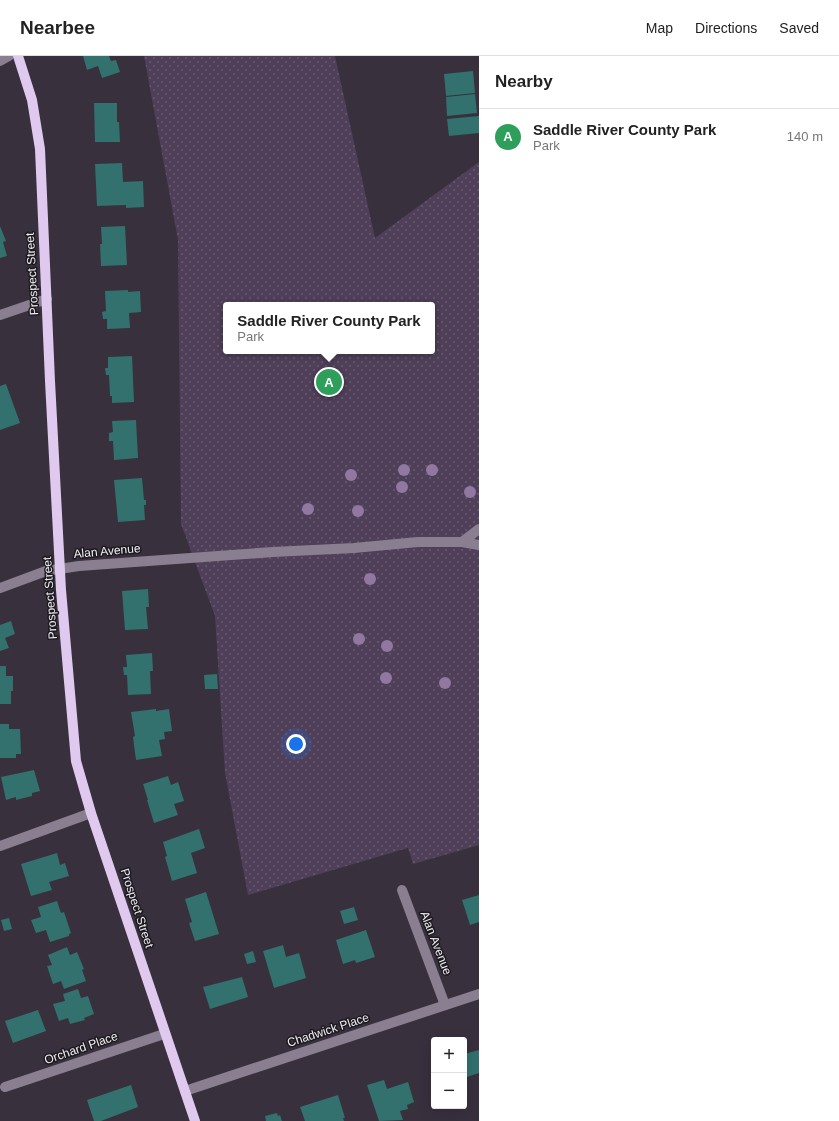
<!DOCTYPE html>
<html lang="en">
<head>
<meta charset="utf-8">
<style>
  body { margin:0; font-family:Arial,sans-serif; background:#f6f6f6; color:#222 }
  .controls { position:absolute; right:12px; bottom:12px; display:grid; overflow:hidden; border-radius:4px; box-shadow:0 4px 16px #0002 }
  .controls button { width:36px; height:36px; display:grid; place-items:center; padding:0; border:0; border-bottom:1px solid #e0e0e0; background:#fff; color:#222; font:20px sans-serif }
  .you { position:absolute; left:296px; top:688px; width:14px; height:14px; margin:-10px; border:3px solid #fff; border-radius:50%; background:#1a73e8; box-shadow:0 0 0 6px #1a73e833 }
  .badge { display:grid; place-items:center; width:26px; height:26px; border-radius:50%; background:#ea580c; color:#fff; font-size:13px; font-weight:700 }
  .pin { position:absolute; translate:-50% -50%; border:2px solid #fff; box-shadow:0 1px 4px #0006 }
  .popup { position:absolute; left:223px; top:246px; width:212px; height:52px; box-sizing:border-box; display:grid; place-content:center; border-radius:4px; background:#fff; filter:drop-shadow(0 1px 3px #0005); font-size:13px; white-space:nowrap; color:#767676 }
  .popup b { font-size:15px; color:#222 }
  .popup::after { content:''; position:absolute; left:50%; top:100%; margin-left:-8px; border:8px solid transparent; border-top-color:#fff }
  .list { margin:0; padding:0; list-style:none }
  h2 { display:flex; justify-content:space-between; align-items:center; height:52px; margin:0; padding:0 16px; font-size:17px }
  h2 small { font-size:13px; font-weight:400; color:#767676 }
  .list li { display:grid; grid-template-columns:26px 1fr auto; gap:12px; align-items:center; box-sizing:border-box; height:56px; padding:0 16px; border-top:1px solid #e0e0e0 }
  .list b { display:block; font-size:15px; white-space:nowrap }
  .list p { margin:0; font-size:13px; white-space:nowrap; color:#767676 }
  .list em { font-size:13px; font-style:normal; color:#767676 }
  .map { position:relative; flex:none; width:479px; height:1065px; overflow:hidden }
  header { display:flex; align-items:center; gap:24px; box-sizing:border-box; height:56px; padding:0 20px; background:#fff; border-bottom:1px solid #e0e0e0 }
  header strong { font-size:19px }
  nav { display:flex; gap:22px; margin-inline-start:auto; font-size:14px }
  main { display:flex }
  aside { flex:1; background:#fff }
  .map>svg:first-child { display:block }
</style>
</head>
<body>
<header>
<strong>Nearbee</strong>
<nav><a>Map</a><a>Directions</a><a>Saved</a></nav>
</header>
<main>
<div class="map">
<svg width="479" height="1065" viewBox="0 0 479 1065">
  <defs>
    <pattern id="park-dots" width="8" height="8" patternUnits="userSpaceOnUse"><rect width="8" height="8" fill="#4f3f59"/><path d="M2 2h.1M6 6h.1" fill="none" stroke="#695b71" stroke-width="1.8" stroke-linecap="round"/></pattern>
  </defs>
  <rect width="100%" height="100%" fill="#38303d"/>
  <path fill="url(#park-dots)" fill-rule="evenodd" d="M144,0H335L375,182L479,106V789L413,808L408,792L248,839L225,717L215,560L181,468L178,184ZM226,249H432V295H226Z"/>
  <g fill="#32716e">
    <polygon points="83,0 109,0 111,5 116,4 120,16 102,22 98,10 87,14"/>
    <polygon points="473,15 475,37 446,40 444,18"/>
    <polygon points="475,38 477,57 447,60 446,41"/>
    <polygon points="94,47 117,47 117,66 119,66 120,86 95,86"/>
    <polygon points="479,60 479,77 449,80 447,63"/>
    <polygon points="122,107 123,126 143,125 144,151 126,152 126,149 97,150 95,108"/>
    <polygon points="0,170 6,185 3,186 7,200 0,202"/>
    <polygon points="125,170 127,209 101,210 100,188 102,188 101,171"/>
    <polygon points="128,234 128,236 140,235 141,256 129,257 130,272 107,273 107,263 103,263 102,256 106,255 105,235"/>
    <polygon points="132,300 134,346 112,347 112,340 110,340 109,319 106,319 105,312 108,312 108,301"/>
    <polygon points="6,328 20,367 0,374 0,330"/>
    <polygon points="136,364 138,402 114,404 113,385 109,385 109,377 113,376 112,365"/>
    <polygon points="142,422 144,444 146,444 146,449 144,449 145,464 118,466 114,424"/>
    <polygon points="148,533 149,551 146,551 148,573 125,574 122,535"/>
    <polygon points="11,565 15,578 5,582 9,592 0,595 0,569"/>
    <polygon points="152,597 153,615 150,615 151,638 128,639 127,619 124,619 123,611 127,611 126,599"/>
    <polygon points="0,610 6,610 6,620 13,620 13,635 11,635 11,648 0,648"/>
    <polygon points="217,618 218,633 205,633 204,619"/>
    <polygon points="156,653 156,655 169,653 172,675 164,676 165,683 159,684 162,700 136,704 133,681 135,680 131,656"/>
    <polygon points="0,668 9,668 9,673 20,673 21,698 16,698 16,702 0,702"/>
    <polygon points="34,714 40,735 32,737 32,740 16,744 16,741 6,744 1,721"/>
    <polygon points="168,720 171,729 178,726 184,745 174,748 178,759 154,767 147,744 148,744 143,728"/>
    <polygon points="199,773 205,792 191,797 197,817 172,825 165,801 167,800 163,786"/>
    <polygon points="57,797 60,809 65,807 69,820 49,826 52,834 31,840 21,808"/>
    <polygon points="206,836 219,878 195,885 189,867 192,866 185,843"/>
    <polygon points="479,839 479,866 470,869 462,844"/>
    <polygon points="57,845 61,857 64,856 71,877 69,878 69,880 50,886 46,874 36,877 31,864 41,861 38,851"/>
    <polygon points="354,851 358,864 344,868 340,855"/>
    <polygon points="9,862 12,873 4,875 1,864"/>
    <polygon points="366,874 375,901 356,907 355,904 343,908 336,884"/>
    <polygon points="283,889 286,901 299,897 306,922 274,932 263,895"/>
    <polygon points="67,891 70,899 77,896 84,913 82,914 86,925 64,933 61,925 53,928 47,910 52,909 48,899"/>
    <polygon points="253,895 256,906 247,908 244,898"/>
    <polygon points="242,921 248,941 210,953 203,931"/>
    <polygon points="78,933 81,942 88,940 94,958 84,962 85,964 70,968 68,962 59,965 53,948 65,945 63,938"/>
    <polygon points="38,954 46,975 13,987 5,965"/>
    <polygon points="479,994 479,1017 464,1022 464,998"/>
    <polygon points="384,1024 387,1033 408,1026 414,1046 407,1049 408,1053 400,1055 403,1064 379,1065 367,1029"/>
    <polygon points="131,1029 138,1051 101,1065 94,1065 87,1044"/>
    <polygon points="338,1039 345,1062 343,1062 344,1065 305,1065 300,1051"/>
    <polygon points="277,1057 278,1060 280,1059 282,1065 266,1065 265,1060"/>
  </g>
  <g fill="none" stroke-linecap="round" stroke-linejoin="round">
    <g stroke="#8a7f90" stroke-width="10">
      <polyline points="0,5 9,0"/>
      <polyline points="0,259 47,243"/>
      <polyline points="462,486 479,473"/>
      <polyline points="0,532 46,515 79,510 273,496 354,492 418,486 462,486 479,489"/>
      <polyline points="0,790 91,757"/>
      <polyline points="402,834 445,949"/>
      <polyline points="5,1031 164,978"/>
      <polyline points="185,1035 479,938"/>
    </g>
    <polyline stroke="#e0c9ee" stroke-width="10" points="18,0 32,44 40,93 50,325 61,534 76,705 91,757 195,1065"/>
  </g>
  <g fill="#9178a0">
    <circle cx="404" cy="414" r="6"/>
    <circle cx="432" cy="414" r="6"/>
    <circle cx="351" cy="419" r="6"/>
    <circle cx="402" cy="431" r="6"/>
    <circle cx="470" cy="436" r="6"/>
    <circle cx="308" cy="453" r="6"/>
    <circle cx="358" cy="455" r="6"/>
    <circle cx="370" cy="523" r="6"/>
    <circle cx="359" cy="583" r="6"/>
    <circle cx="387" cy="590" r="6"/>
    <circle cx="386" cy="622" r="6"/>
    <circle cx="445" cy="627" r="6"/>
  </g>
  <g text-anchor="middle" stroke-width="3" stroke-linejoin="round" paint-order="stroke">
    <g font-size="12" fill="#f1ecf4" stroke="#1d1a1f">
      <text transform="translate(32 218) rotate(-93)" y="4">Prospect Street</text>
      <text transform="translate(107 495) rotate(-5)" y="4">Alan Avenue</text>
      <text transform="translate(50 542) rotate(-94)" y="4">Prospect Street</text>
      <text transform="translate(137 852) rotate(72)" y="4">Prospect Street</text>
      <text transform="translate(436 887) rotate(69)" y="4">Alan Avenue</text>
      <text transform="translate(328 974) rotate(-18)" y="4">Chadwick Place</text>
      <text transform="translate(81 992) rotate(-19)" y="4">Orchard Place</text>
    </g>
  </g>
</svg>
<div class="controls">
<button>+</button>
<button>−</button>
</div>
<div class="you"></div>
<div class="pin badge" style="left:329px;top:326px;background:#2e9e5b">A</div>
<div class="popup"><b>Saddle River County Park</b>Park</div>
</div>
<aside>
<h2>Nearby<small></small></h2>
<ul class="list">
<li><span class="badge" style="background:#2e9e5b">A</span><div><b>Saddle River County Park</b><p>Park</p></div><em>140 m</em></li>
</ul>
</aside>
</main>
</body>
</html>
